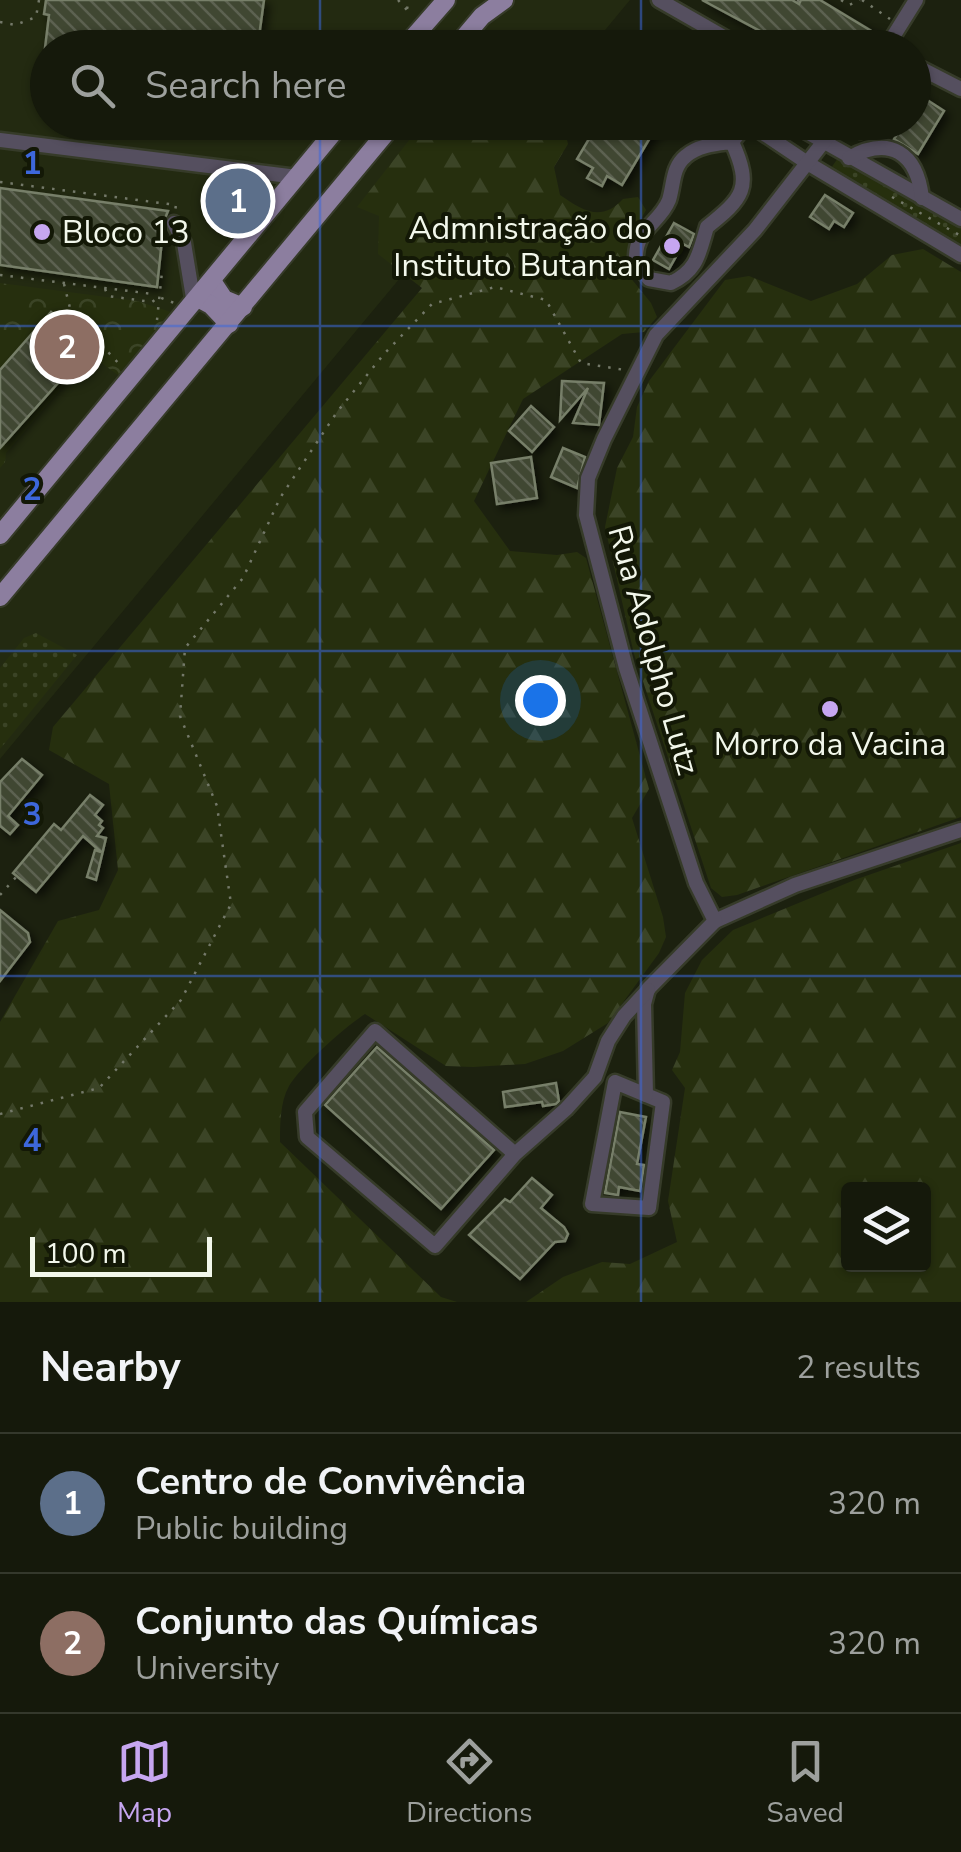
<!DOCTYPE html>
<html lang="en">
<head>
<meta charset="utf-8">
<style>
  body { margin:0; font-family:"Nunito Sans",sans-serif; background:#222619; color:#f1f3f6 }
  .controls { position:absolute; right:30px; bottom:30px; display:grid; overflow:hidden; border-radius:10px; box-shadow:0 2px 8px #0004 }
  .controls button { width:90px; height:90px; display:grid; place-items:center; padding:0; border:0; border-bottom:2px solid #34382c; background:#15190b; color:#f1f3f6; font:50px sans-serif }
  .scale { position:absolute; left:30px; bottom:25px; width:182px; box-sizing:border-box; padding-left:10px; border:5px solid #f2f7eb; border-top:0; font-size:28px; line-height:35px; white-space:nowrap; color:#f2f7eb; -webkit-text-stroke:8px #131806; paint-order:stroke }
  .you { position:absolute; left:540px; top:700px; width:35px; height:35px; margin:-25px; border:8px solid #fff; border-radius:50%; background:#1a73e8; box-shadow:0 0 0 15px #1a73e833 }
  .badge { display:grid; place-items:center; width:65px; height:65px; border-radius:50%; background:#c6a6f0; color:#fff; font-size:32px; font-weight:700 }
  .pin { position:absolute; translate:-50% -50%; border:5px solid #fff; box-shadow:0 2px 10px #0006 }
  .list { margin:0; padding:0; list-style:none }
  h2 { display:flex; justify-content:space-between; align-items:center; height:130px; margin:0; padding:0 40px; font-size:42px }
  h2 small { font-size:32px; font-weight:400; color:#9da09d }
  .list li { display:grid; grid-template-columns:65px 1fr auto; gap:30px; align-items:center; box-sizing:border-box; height:140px; padding:0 40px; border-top:2px solid #34382c }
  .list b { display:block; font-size:38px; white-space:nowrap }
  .list p { margin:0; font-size:32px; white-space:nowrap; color:#9da09d }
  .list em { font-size:32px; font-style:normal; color:#9da09d }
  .icon { flex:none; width:55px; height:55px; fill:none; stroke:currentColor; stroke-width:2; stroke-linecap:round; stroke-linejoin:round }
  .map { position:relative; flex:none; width:961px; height:1302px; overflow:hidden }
  .search { position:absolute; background:#15190b; box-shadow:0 2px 8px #0004; left:30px; right:30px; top:30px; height:110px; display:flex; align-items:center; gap:25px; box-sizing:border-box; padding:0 35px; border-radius:55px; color:#9da09d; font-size:38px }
  .sheet { height:410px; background:#15190b }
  nav { display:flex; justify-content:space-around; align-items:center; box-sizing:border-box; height:140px; border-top:2px solid #34382c; background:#15190b; font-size:28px; color:#9da09d }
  nav a { display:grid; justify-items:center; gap:5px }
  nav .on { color:#c6a6f0 }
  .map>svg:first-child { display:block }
</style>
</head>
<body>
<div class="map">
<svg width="961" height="1302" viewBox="0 0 961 1302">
  <defs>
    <pattern id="grass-dots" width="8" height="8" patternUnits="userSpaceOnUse" patternTransform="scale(2.5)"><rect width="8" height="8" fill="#262f0e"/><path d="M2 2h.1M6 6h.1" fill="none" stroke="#3b4426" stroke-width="1.8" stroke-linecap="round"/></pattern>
    <pattern id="forest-firs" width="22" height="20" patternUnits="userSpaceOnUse" patternTransform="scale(2.5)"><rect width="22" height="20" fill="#262f0e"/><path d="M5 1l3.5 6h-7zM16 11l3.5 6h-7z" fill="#3b4426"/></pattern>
    <pattern id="park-crowns" width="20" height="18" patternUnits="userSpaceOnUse" patternTransform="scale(2.5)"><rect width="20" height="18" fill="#262f0e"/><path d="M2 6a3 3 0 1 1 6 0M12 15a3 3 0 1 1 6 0" fill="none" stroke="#3b4426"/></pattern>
    <pattern id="building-back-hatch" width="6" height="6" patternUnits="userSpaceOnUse" patternTransform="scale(2.5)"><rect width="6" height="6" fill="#404733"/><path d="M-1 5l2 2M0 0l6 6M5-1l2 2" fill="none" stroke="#5c6251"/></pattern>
    <filter id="shadow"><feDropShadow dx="4.5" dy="4.5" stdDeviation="5" flood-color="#0009"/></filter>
  </defs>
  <rect width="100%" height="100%" fill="#1c210f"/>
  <polygon fill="#232a11" points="0,0 630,0 591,47 48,48 48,122 529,123 0,759"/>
  <g fill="url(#grass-dots)">
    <polygon points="838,158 961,224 961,248 829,171"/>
    <polygon points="36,633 77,655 0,749 0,668 24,638"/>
  </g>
  <g fill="url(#forest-firs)" fill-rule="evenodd">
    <path d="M509,123H553L565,130L568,144L554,167L560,195C582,210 601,223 623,199L638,197L646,210L629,241L625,271L651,303L657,317L644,332L622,334L523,399L474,501L510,551L557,555L577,552L586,558L649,789L632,818L663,917L666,937L659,953L608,1023L563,1051L525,1064L473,1067L446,1066L365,1014C346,1026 300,1067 289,1086C280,1102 280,1125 280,1142L441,1297L457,1302H0V1022L58,921L99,910L118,870L109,784L49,750L53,727L422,288L378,254L379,216L357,207L410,139L443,129L491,131Z"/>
    <polygon points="923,249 961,272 961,817 737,895 722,897 711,888 634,654 605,527 617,468 633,437 637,407 649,381 725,280 749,276 811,301 857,284 892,255"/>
    <path d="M961,843V1302H526L563,1277L602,1262L630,1264L677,1242L668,1201L685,1088L672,1070L680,1052L685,993L702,960L733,930L857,879ZM848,1190H924V1264H848Z"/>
  </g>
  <polygon fill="url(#park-crowns)" points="0,283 137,301 171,312 118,375 93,357 88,357 6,453 5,462 0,468"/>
  <g fill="url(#building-back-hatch)" stroke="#777f69" stroke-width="2.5" filter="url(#shadow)">
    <polygon points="46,0 264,0 258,44 253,43 252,48 45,48 49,15 44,14"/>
    <polygon points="702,0 792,0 799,4 801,0 820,0 873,32 863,48 792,48"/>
    <polygon points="921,96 944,111 918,154 894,139 905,122 914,122 914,108"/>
    <polygon points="599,122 652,122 657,126 622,185 607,176 602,186 587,178 593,168 577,159"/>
    <polygon points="0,188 168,211 164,221 157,287 0,265"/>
    <polygon points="234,188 252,202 241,214 224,200"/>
    <polygon points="825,195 853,213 844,227 834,221 829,229 810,217"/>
    <polygon points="674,223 694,234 689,247 683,244 669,269 653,260"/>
    <polygon points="51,312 90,347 0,448 0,370"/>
    <polygon points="562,381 604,383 599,425 573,423 588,388 560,420"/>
    <polygon points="531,406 554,427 532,452 509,431"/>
    <polygon points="563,448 585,457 577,488 551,477"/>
    <polygon points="531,457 537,498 497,504 491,463"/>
    <polygon points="22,759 42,775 8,816 18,825 10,834 0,826 0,782"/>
    <polygon points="90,795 103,805 95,815 102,821 99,825 103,828 97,836 106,838 96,880 87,877 95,850 101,852 83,836 36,892 13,873 54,824 61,830"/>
    <polygon points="0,910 28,933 30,942 0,981"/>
    <polygon points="377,1047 494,1150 441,1209 325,1105"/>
    <polygon points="556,1083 559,1101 556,1104 543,1106 542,1102 505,1107 503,1092"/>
    <polygon points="620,1112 646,1117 637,1164 644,1165 640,1191 619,1187 618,1195 605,1193"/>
    <polygon points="532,1178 552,1195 541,1208 564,1227 568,1234 565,1241 555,1242 520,1279 469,1235 505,1199 510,1202"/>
  </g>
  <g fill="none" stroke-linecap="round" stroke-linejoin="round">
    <g stroke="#363b29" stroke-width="19">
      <g id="minor">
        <polyline points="659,0 743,48"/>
        <polyline points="886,48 916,0"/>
        <polyline points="914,65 961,89"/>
        <polyline points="700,122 733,141"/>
        <polyline points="789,122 961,219"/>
        <polyline points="856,122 860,131"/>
        <polyline points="748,123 809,164 961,255"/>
        <polyline points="0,140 297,177"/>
        <path d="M732,142C753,188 743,198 707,227C699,253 698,270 671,283L649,279L636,262C634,228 659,225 669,200C674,184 672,167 686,156C699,145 717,144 732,142L748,122"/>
        <path d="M849,158C890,135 917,153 922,198"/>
        <polyline points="174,223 184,243 194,304"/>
        <polyline points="715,921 795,885 961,830"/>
        <polygon points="615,1082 663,1102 649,1208 592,1204"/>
        <polyline points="646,1095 644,1004 648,989 715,921 696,883 626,668 586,515 588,478 604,439 656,335 755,230 839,122"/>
        <polyline points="515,1154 435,1246 307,1137 305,1112 375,1031 515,1154 566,1109 595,1077 608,1041 624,1016 648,990"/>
      </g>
    </g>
    <g stroke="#363b29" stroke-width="22">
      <g id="major">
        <polyline points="404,48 446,0"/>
        <polyline points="455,48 482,16 504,0"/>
        <polyline points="212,281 224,299 243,307"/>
        <polyline points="198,298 211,305 229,324"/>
        <polyline points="0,535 342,122"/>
        <polyline points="0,597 395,122"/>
      </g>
    </g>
    <g stroke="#747969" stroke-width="2.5" stroke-dasharray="2.5 8" stroke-linecap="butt">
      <polyline points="398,0 407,10"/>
      <polyline points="797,0 800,2"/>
      <polyline points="841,0 849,5 860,0"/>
      <polyline points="862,0 890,19"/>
      <polyline points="407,9 409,0"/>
      <polyline points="0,22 15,25 36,17 39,0"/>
      <polyline points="0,182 176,205 175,211"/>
      <polyline points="220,186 263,192"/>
      <polyline points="892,197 961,236"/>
      <polyline points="0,275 153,294"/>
      <polyline points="64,284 71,312 121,366"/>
      <polyline points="105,289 108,296 152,302 159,297 174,303"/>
      <polyline points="157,320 162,272"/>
      <polyline points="0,895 17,876"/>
      <polyline points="0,1114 99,1088 181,1000 231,904 217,806 180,716 185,648 243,578 280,498 337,412 384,354 432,304 495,287 546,300 581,363 625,370"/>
    </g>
    <use href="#minor" stroke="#554f5f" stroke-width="14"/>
    <use href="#major" stroke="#8c7e9f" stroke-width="18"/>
  </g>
  <path fill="none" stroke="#3d67db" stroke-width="2.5" stroke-opacity="0.55" d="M320,0V48M641,0V48M320,122V1302M641,122V1302M0,326H961M0,651H961M0,976H961"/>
  <g fill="#c6a6f0" stroke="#131806" stroke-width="4">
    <circle cx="42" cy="232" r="10"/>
    <circle cx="672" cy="246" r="10"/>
    <circle cx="830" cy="709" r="10"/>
  </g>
  <g text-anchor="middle" stroke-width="8" stroke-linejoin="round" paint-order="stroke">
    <g font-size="32" fill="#f2f7eb" stroke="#131806" text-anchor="end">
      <text x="652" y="239">Admnistração do<tspan x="652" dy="37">Instituto Butantan</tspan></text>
      <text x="62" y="243" text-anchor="start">Bloco 13</text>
      <text x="830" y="755" text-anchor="middle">Morro da Vacina</text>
    </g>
    <g font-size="32" fill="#f2f7eb" stroke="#131806">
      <text transform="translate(654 650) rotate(74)" y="11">Rua Adolpho Lutz</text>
    </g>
  </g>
  <g font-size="32" text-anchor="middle" font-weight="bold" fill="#3d67db" stroke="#131806" stroke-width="8" stroke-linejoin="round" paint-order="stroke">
    <text x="32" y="174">1</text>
    <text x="32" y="500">2</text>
    <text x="32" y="825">3</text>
    <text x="32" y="1151">4</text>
  </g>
</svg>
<div class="controls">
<button><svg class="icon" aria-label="layers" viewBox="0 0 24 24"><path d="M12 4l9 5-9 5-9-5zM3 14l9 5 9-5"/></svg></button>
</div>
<div class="scale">100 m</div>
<div class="you"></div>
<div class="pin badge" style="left:238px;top:201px;background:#5c6f8a">1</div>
<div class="pin badge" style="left:67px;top:347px;background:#8d6e63">2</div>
<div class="search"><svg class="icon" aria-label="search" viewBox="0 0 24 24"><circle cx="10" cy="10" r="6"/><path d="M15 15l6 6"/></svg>Search here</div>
</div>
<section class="sheet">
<h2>Nearby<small>2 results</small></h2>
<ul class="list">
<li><span class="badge" style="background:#5c6f8a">1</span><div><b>Centro de Convivência</b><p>Public building</p></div><em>320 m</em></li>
<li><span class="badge" style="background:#8d6e63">2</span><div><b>Conjunto das Químicas</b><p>University</p></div><em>320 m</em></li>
</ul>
</section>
<nav>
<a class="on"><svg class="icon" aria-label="map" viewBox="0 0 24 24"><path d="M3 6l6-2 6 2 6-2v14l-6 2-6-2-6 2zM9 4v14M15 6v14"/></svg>Map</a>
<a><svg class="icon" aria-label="directions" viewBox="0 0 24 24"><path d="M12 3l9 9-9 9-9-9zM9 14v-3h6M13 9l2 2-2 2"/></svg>Directions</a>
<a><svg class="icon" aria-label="saved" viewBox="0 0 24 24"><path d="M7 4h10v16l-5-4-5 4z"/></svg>Saved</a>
</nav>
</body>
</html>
